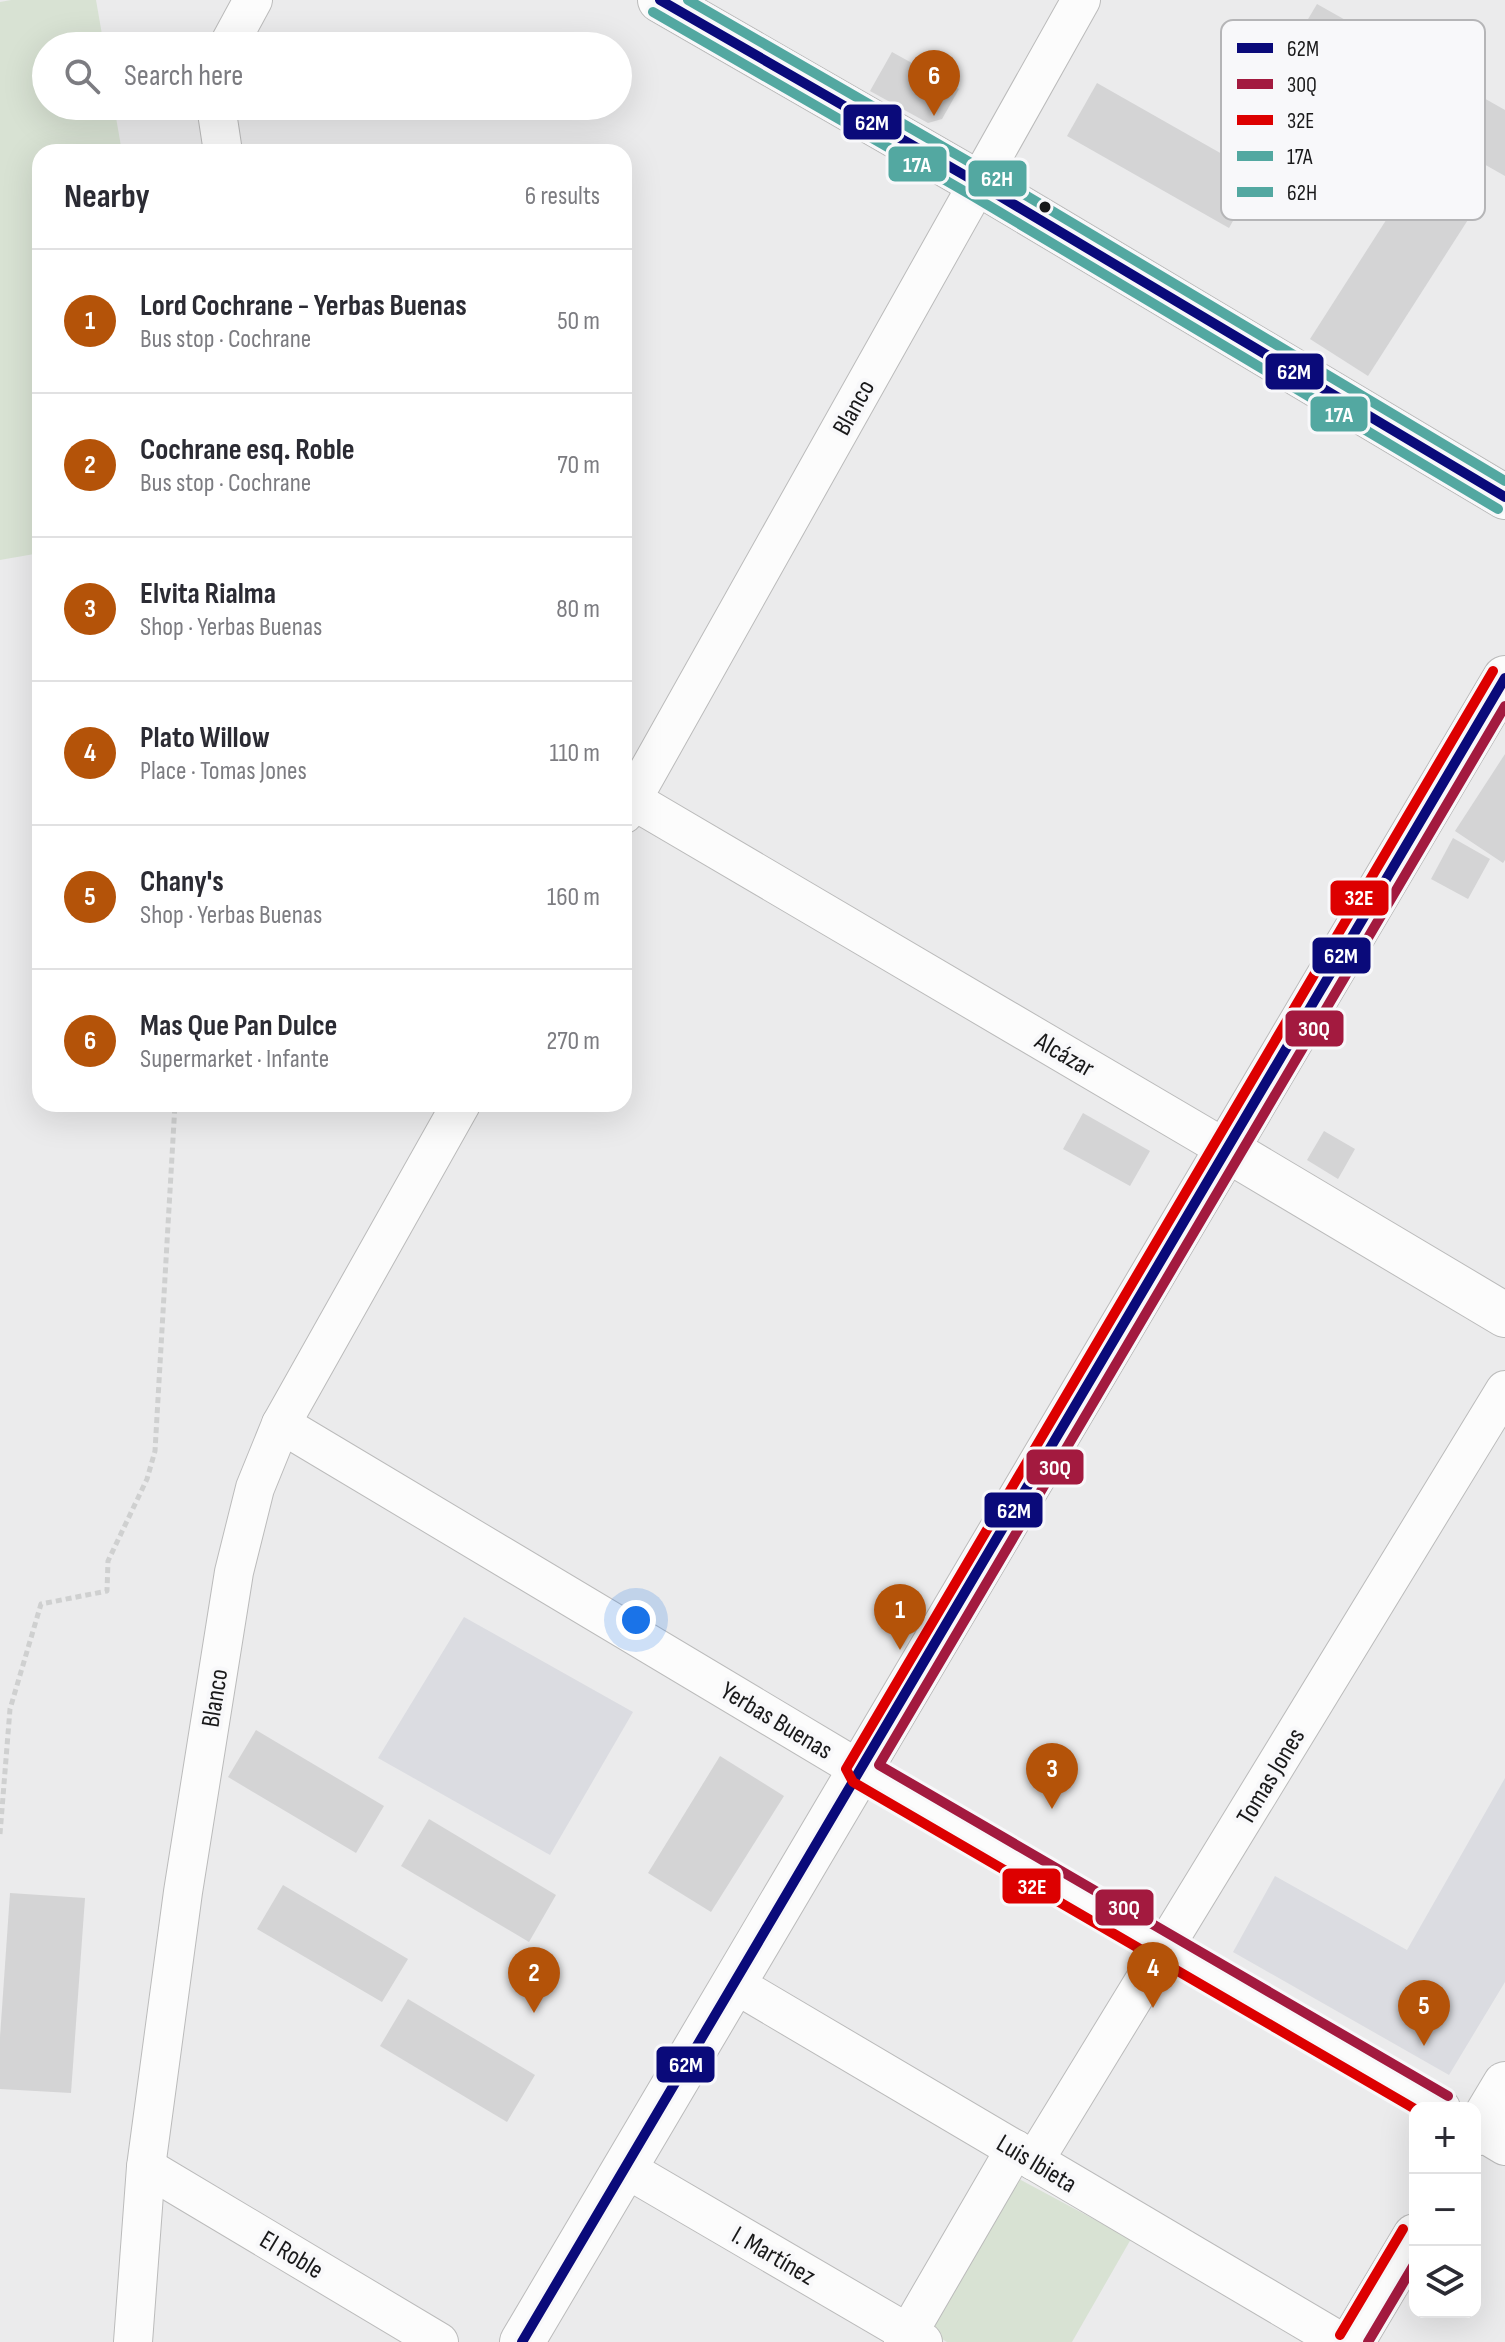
<!DOCTYPE html>
<html lang="en">
<head>
<meta charset="utf-8">
<style>
  body { margin:0; font-family:"Sofia Sans Condensed",sans-serif; background:#f2f2f3; color:#2b2b33 }
  .controls { position:absolute; right:24px; bottom:24px; display:grid; overflow:hidden; border-radius:16px; box-shadow:0 8px 32px #0002 }
  .controls button { width:72px; height:72px; display:grid; place-items:center; padding:0; border:0; border-bottom:2px solid #e1e1e2; background:#fff; color:#2b2b33; font:40px sans-serif }
  .you { position:absolute; left:636px; top:1620px; width:28px; height:28px; margin:-20px; border:6px solid #fff; border-radius:50%; background:#1a73e8; box-shadow:0 0 0 12px #1a73e833 }
  .badge { display:grid; place-items:center; width:52px; height:52px; border-radius:50%; background:#b45309; color:#fff; font-size:26px; font-weight:700 }
  .pin { position:absolute; translate:-50% -66px; filter:drop-shadow(0 2px 4px #0008) }
  .pin::after { content:''; position:absolute; top:42px; width:28px; height:24px; background:inherit; clip-path:polygon(0 0,100% 0,50% 100%) }
  .list { margin:0; padding:0; list-style:none }
  h2 { display:flex; justify-content:space-between; align-items:center; height:104px; margin:0; padding:0 32px; font-size:34px }
  h2 small { font-size:26px; font-weight:400; color:#7c7c81 }
  .list li { display:grid; grid-template-columns:52px 1fr auto; gap:24px; align-items:center; box-sizing:border-box; height:144px; padding:0 32px; border-top:2px solid #e1e1e2 }
  .list b { display:block; font-size:30px; white-space:nowrap }
  .list p { margin:0; font-size:26px; white-space:nowrap; color:#7c7c81 }
  .list em { font-size:26px; font-style:normal; color:#7c7c81 }
  .icon { flex:none; width:44px; height:44px; fill:none; stroke:currentColor; stroke-width:2; stroke-linecap:round; stroke-linejoin:round }
  .map { position:relative; flex:none; width:1505px; height:2342px; overflow:hidden }
  .search { position:absolute; background:#fff; box-shadow:0 8px 32px #0002; left:32px; top:32px; width:600px; height:88px; display:flex; align-items:center; gap:20px; box-sizing:border-box; padding:0 28px; border-radius:44px; color:#7c7c81; font-size:30px }
  .panel { position:absolute; background:#fff; box-shadow:0 8px 32px #0002; left:32px; top:144px; width:600px; height:968px; border-radius:24px }
  .map>svg:first-child { display:block }
</style>
</head>
<body>
<div class="map">
<svg width="1505" height="2342" viewBox="0 0 1505 2342">
  <rect width="100%" height="100%" fill="#ebebec"/>
  <g fill="#dbdce1">
    <polygon points="464,1617 633,1712 550,1855 378,1758"/>
    <polygon points="1505,1778 1505,1982 1449,2075 1233,1952 1275,1876 1407,1950"/>
  </g>
  <g fill="#d8e2d3">
    <polygon points="11,0 96,0 104,46 46,46 46,106 114,106 122,152 40,152 40,553 0,560 0,2"/>
    <polygon points="1019,2179 1131,2239 1072,2342 947,2342 927,2330"/>
  </g>
  <g fill="#d4d4d5">
    <polygon points="1317,4 1505,110 1505,176 1288,53"/>
    <polygon points="892,52 959,89 942,119 928,123 870,91"/>
    <polygon points="1097,83 1259,175 1229,228 1067,136"/>
    <polygon points="1422,164 1480,201 1368,376 1310,339"/>
    <polygon points="1505,754 1505,860 1503,863 1455,831"/>
    <polygon points="1453,838 1490,859 1468,899 1431,879"/>
    <polygon points="1083,1113 1150,1151 1130,1186 1063,1149"/>
    <polygon points="1324,1131 1355,1149 1338,1179 1307,1160"/>
    <polygon points="256,1730 384,1806 356,1853 228,1777"/>
    <polygon points="720,1756 784,1796 711,1912 648,1873"/>
    <polygon points="429,1819 556,1895 529,1942 401,1866"/>
    <polygon points="283,1885 408,1959 382,2002 257,1929"/>
    <polygon points="10,1893 85,1898 71,2093 0,2089 0,2037"/>
    <polygon points="408,1999 535,2075 507,2122 380,2046"/>
  </g>
  <g fill="none" stroke-linecap="round" stroke-linejoin="round">
    <g stroke="#bbb" stroke-width="40">
      <g id="street">
        <polyline points="228,46 253,0"/>
        <polyline points="216,106 223,152"/>
        <polyline points="624,795 1226,1149"/>
        <polyline points="624,814 1081,0"/>
        <polyline points="281,1424 860,1770 1441,2108"/>
        <polyline points="733,1983 1341,2342"/>
        <polyline points="1475,2128 1505,2146"/>
        <polyline points="1034,2161 1505,1390"/>
        <polyline points="146,2167 439,2342"/>
        <polyline points="625,2168 923,2342"/>
        <polyline points="133,2342 146,2167 183,1892 234,1572 255,1488 281,1424 461,1104"/>
        <polyline points="903,2342 1015,2149"/>
      </g>
    </g>
    <g stroke="#bbb" stroke-width="46">
      <g id="secondary">
        <polyline points="660,0 978,183 1505,497"/>
        <polyline points="1226,1149 1505,1315"/>
        <polyline points="522,2342 1505,678"/>
      </g>
    </g>
    <g stroke="#bbb" stroke-width="46">
      <g id="primary">
        <polyline points="1475,2134 1505,2084"/>
        <polyline points="1352,2342 1415,2236"/>
      </g>
    </g>
    <polyline stroke="#cfd0d0" stroke-width="5" stroke-dasharray="6 4" stroke-linecap="butt" points="0,1834 10,1709 41,1604 107,1591 108,1561 147,1479 155,1451 175,1104"/>
    <use href="#street" stroke="#fcfcfc" stroke-width="38"/>
    <use href="#secondary" stroke="#fcfcfc" stroke-width="44"/>
    <use href="#primary" stroke="#fcfcfc" stroke-width="44"/>
    <g stroke="#f8f8fa" stroke-width="16">
      <g id="bus-1">
        <polyline points="660,0 978,183 1505,497"/>
        <polyline points="522,2342 1505,678"/>
      </g>
    </g>
    <g stroke="#f8f8fa" stroke-width="16">
      <g id="bus-2">
        <polyline points="1448,2096 879,1765 1505,706"/>
        <polyline points="1368,2342 1415,2263"/>
      </g>
    </g>
    <g stroke="#f8f8fa" stroke-width="16">
      <g id="bus-3">
        <polyline points="1415,2109 853,1782 846,1769 1493,671"/>
        <polyline points="1340,2335 1403,2229"/>
      </g>
    </g>
    <g stroke="#f8f8fa" stroke-width="16">
      <polyline id="bus-4" points="653,12 971,195 1498,509"/>
    </g>
    <g stroke="#f8f8fa" stroke-width="16">
      <polyline id="bus-5" points="688,0 985,171 1505,481"/>
    </g>
    <use href="#bus-1" stroke="#0a0a7a" stroke-width="10"/>
    <use href="#bus-2" stroke="#a31a3f" stroke-width="10"/>
    <use href="#bus-3" stroke="#d00" stroke-width="10"/>
    <use href="#bus-4" stroke="#53a8a1" stroke-width="10"/>
    <use href="#bus-5" stroke="#53a8a1" stroke-width="10"/>
  </g>
  <circle fill="#19191a" stroke="#f8f8fa" stroke-width="3" cx="1045" cy="207" r="7"/>
  <g text-anchor="middle" stroke-width="8" stroke-linejoin="round" paint-order="stroke">
    <g font-size="26" fill="#19191a" stroke="#f8f8fa">
      <text transform="translate(853 407) rotate(-61)" y="9">Blanco</text>
      <text transform="translate(1065 1054) rotate(30)" y="9">Alcázar</text>
      <text transform="translate(214 1698) rotate(-81)" y="9">Blanco</text>
      <text transform="translate(777 1720) rotate(31)" y="9">Yerbas Buenas</text>
      <text transform="translate(1270 1776) rotate(-59)" y="9">Tomas Jones</text>
      <text transform="translate(1037 2163) rotate(31)" y="9">Luis Ibieta</text>
      <text transform="translate(292 2254) rotate(31)" y="9">El Roble</text>
      <text transform="translate(774 2255) rotate(30)" y="9">I. Martínez</text>
    </g>
  </g>
  <rect x="1221" y="20" width="264" height="200" rx="12" fill="#f8f8fa" stroke="#b5b5b7" stroke-width="2"/>
  <rect x="1237" y="43" width="36" height="10" fill="#0a0a7a"/>
  <rect x="1237" y="79" width="36" height="10" fill="#a31a3f"/>
  <rect x="1237" y="115" width="36" height="10" fill="#d00"/>
  <rect x="1237" y="151" width="36" height="10" fill="#53a8a1"/>
  <rect x="1237" y="187" width="36" height="10" fill="#53a8a1"/>
  <g font-size="22" fill="#19191a">
    <text x="1287" y="56">62M</text>
    <text x="1287" y="92">30Q</text>
    <text x="1287" y="128">32E</text>
    <text x="1287" y="164">17A</text>
    <text x="1287" y="200">62H</text>
  </g>
  <g stroke="#f8f8fa" stroke-width="3">
    <rect x="842" y="103" width="61" height="38" rx="8" fill="#0a0a7a"/>
    <rect x="887" y="145" width="61" height="38" rx="8" fill="#53a8a1"/>
    <rect x="967" y="159" width="61" height="39" rx="8" fill="#53a8a1"/>
    <rect x="1264" y="352" width="61" height="39" rx="8" fill="#0a0a7a"/>
    <rect x="1309" y="395" width="60" height="38" rx="8" fill="#53a8a1"/>
    <rect x="1329" y="879" width="61" height="38" rx="8" fill="#d00"/>
    <rect x="1311" y="936" width="61" height="39" rx="8" fill="#0a0a7a"/>
    <rect x="1284" y="1009" width="61" height="39" rx="8" fill="#a31a3f"/>
    <rect x="1025" y="1448" width="60" height="38" rx="8" fill="#a31a3f"/>
    <rect x="983" y="1491" width="61" height="38" rx="8" fill="#0a0a7a"/>
    <rect x="1001" y="1867" width="61" height="38" rx="8" fill="#d00"/>
    <rect x="1094" y="1888" width="61" height="39" rx="8" fill="#a31a3f"/>
    <rect x="655" y="2045" width="61" height="39" rx="8" fill="#0a0a7a"/>
  </g>
  <g font-size="22" text-anchor="middle" font-weight="bold" fill="#fff">
    <text x="872" y="130">62M</text>
    <text x="917" y="172">17A</text>
    <text x="997" y="186">62H</text>
    <text x="1294" y="379">62M</text>
    <text x="1339" y="422">17A</text>
    <text x="1359" y="905">32E</text>
    <text x="1341" y="963">62M</text>
    <text x="1314" y="1036">30Q</text>
    <text x="1055" y="1475">30Q</text>
    <text x="1014" y="1518">62M</text>
    <text x="1032" y="1894">32E</text>
    <text x="1124" y="1915">30Q</text>
    <text x="686" y="2072">62M</text>
  </g>
</svg>
<div class="controls">
<button>+</button>
<button>−</button>
<button><svg class="icon" aria-label="layers" viewBox="0 0 24 24"><path d="M12 4l9 5-9 5-9-5zM3 14l9 5 9-5"/></svg></button>
</div>
<div class="you"></div>
<div class="pin badge" style="left:900px;top:1650px">1</div>
<div class="pin badge" style="left:534px;top:2013px">2</div>
<div class="pin badge" style="left:1052px;top:1809px">3</div>
<div class="pin badge" style="left:1153px;top:2008px">4</div>
<div class="pin badge" style="left:1424px;top:2046px">5</div>
<div class="pin badge" style="left:934px;top:116px">6</div>
<div class="search"><svg class="icon" aria-label="search" viewBox="0 0 24 24"><circle cx="10" cy="10" r="6"/><path d="M15 15l6 6"/></svg>Search here</div>
<section class="panel">
<h2>Nearby<small>6 results</small></h2>
<ul class="list">
<li><span class="badge">1</span><div><b>Lord Cochrane - Yerbas Buenas</b><p>Bus stop · Cochrane</p></div><em>50 m</em></li>
<li><span class="badge">2</span><div><b>Cochrane esq. Roble</b><p>Bus stop · Cochrane</p></div><em>70 m</em></li>
<li><span class="badge">3</span><div><b>Elvita Rialma</b><p>Shop · Yerbas Buenas</p></div><em>80 m</em></li>
<li><span class="badge">4</span><div><b>Plato Willow</b><p>Place · Tomas Jones</p></div><em>110 m</em></li>
<li><span class="badge">5</span><div><b>Chany's</b><p>Shop · Yerbas Buenas</p></div><em>160 m</em></li>
<li><span class="badge">6</span><div><b>Mas Que Pan Dulce</b><p>Supermarket · Infante</p></div><em>270 m</em></li>
</ul>
</section>
</div>
</body>
</html>
